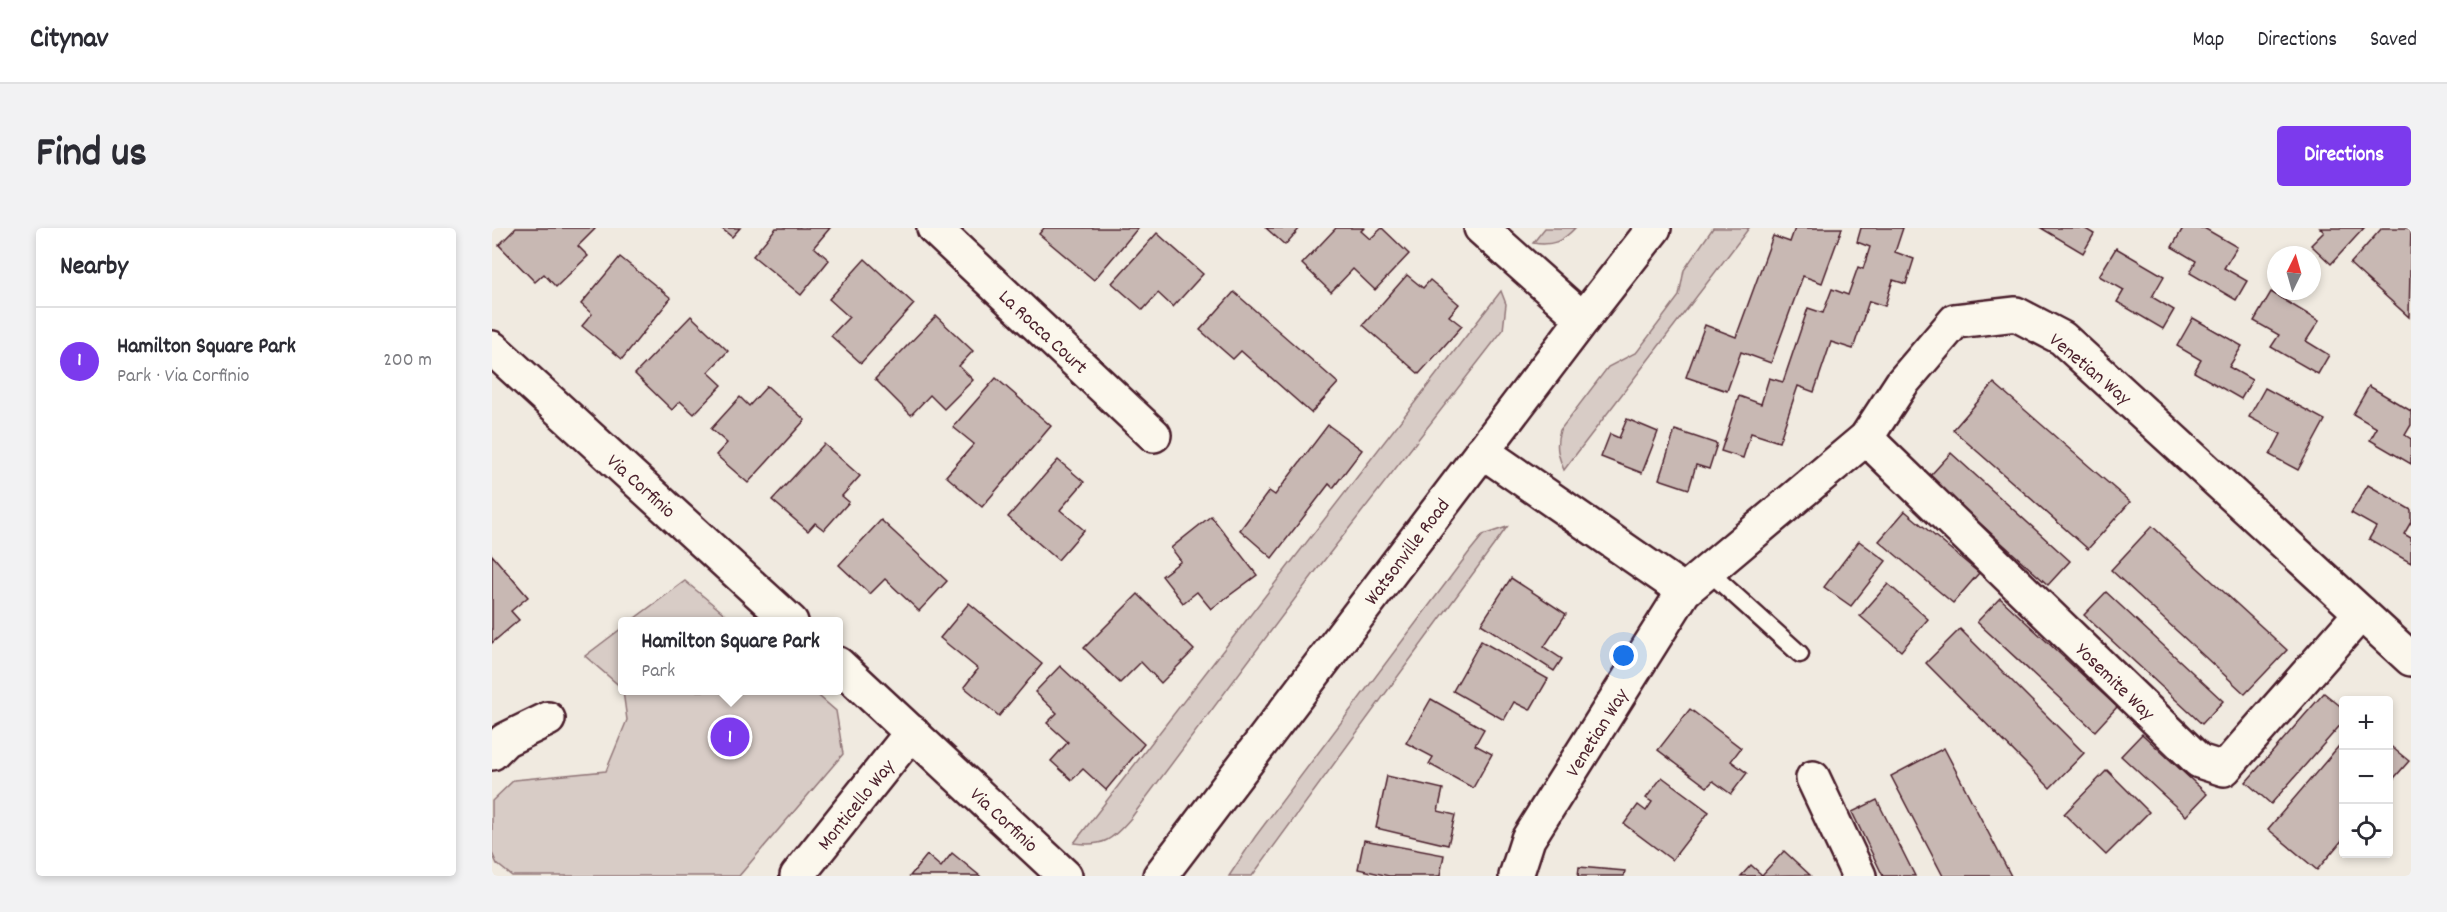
<!DOCTYPE html>
<html lang="en">
<head>
<meta charset="utf-8">
<style>
  body { margin:0; font-family:Dekko,sans-serif; background:#f2f2f3; color:#2b2b33 }
  .controls { position:absolute; right:18px; bottom:18px; display:grid; overflow:hidden; border-radius:6px; box-shadow:0 3px 9px #0003 }
  .controls button { width:54px; height:54px; display:grid; place-items:center; padding:0; border:0; border-bottom:2px solid #e1e1e2; background:#fff; color:#2b2b33; font:30px sans-serif }
  .compass { position:absolute; left:1775px; top:18px; width:54px; height:54px; border-radius:50%; background:#fff; box-shadow:0 3px 9px #0003; rotate:5deg }
  .you { position:absolute; left:1132px; top:428px; width:21px; height:21px; margin:-15px; border:4px solid #fff; border-radius:50%; background:#1a73e8; box-shadow:0 0 0 9px #1a73e833 }
  .badge { display:grid; place-items:center; width:39px; height:39px; border-radius:50%; background:#7c3aed; color:#fff; font-size:20px; font-weight:700 }
  .pin { position:absolute; translate:-50% -50%; border:3px solid #fff; box-shadow:0 2px 6px #0006 }
  .popup { position:absolute; left:126px; top:389px; width:225px; height:78px; box-sizing:border-box; display:grid; place-content:center; border-radius:6px; background:#fff; filter:drop-shadow(0 2px 4px #0005); font-size:20px; white-space:nowrap; color:#7c7c81 }
  .popup b { font-size:22px; color:#2b2b33 }
  .popup::after { content:''; position:absolute; left:50%; top:100%; margin-left:-12px; border:12px solid transparent; border-top-color:#fff }
  .list { margin:0; padding:0; list-style:none }
  h2 { display:flex; justify-content:space-between; align-items:center; height:78px; margin:0; padding:0 24px; font-size:26px }
  h2 small { font-size:20px; font-weight:400; color:#7c7c81 }
  .list li { display:grid; grid-template-columns:39px 1fr auto; gap:18px; align-items:center; box-sizing:border-box; height:108px; padding:0 24px; border-top:2px solid #e1e1e2 }
  .list b { display:block; font-size:22px; white-space:nowrap }
  .list p { margin:0; font-size:20px; white-space:nowrap; color:#7c7c81 }
  .list em { font-size:20px; font-style:normal; color:#7c7c81 }
  .icon { flex:none; width:33px; height:33px; fill:none; stroke:currentColor; stroke-width:2; stroke-linecap:round; stroke-linejoin:round }
  .map { position:relative; flex:none; width:1919px; height:648px; overflow:hidden; border-radius:6px }
  header { display:flex; align-items:center; gap:36px; box-sizing:border-box; height:84px; padding:0 30px; background:#fff; border-bottom:2px solid #e1e1e2 }
  header strong { font-size:28px }
  nav { display:flex; gap:33px; margin-inline-start:auto; font-size:21px }
  .intro { display:flex; align-items:center; justify-content:space-between; box-sizing:border-box; height:144px; padding:0 36px }
  h1 { margin:0; font-size:42px }
  .button { padding:15px 27px; border-radius:6px; background:#7c3aed; color:#fff; font-size:21px; font-weight:700 }
  main { display:flex; gap:36px; padding:0 36px }
  aside { flex:1; background:#fff; border-radius:6px; box-shadow:0 3px 9px #0003 }
  .map>svg:first-child { display:block }
</style>
</head>
<body>
<header>
<strong>Citynav</strong>
<nav><a>Map</a><a>Directions</a><a>Saved</a></nav>
</header>
<div class="intro"><h1>Find us</h1><a class="button">Directions</a></div>
<main>
<aside>
<h2>Nearby<small></small></h2>
<ul class="list">
<li><span class="badge">1</span><div><b>Hamilton Square Park</b><p>Park · Via Corfinio</p></div><em>200 m</em></li>
</ul>
</aside>
<div class="map">
<svg width="1919" height="648" viewBox="0 0 1919 648">
  <rect width="100%" height="100%" fill="#f0eae0"/>
  <filter id="ink" filterUnits="userSpaceOnUse"><feTurbulence type="fractalNoise" baseFrequency=".0167" numOctaves="2"/><feDisplacementMap in="SourceGraphic" scale="12" xChannelSelector="R" yChannelSelector="G"/><feConvolveMatrix kernelMatrix="1 2 1 2 8 2 1 2 1" color-interpolation-filters="sRGB"/></filter>
  <g filter="url(#ink)">
    <g fill="#d8ccc6" stroke="#917678" stroke-width="1.5">
      <path d="M1053,0H1083C1070,14 1060,18 1041,15Z"/>
      <path d="M1221,0H1257L1072,242C1066,228 1063,217 1068,202L1116,139L1145,124L1187,68L1192,42Z"/>
      <path d="M1009,63L1014,76L1011,102L820,348L639,590C620,612 612,619 582,615Z"/>
      <polygon points="1015,299 760,648 737,648 763,609 978,323 991,307"/>
      <polygon points="193,353 241,393 139,393"/>
      <polygon points="130,400 130,460 93,428"/>
      <polygon points="131,463 321,463 344,483 351,526 247,648 20,648 5,636 0,625 0,573 22,552 114,543 135,492"/>
    </g>
    <g fill="#c8b8b3" stroke="#4a1f2b" stroke-width="1.5">
      <polygon points="24,0 102,0 103,1 86,18 96,28 64,59 52,46 43,54 7,17"/>
      <polygon points="229,0 248,0 240,9"/>
      <polygon points="284,0 338,0 322,19 337,32 309,67 261,28"/>
      <polygon points="552,0 646,0 602,52 547,6"/>
      <polygon points="774,0 808,0 793,17"/>
      <polygon points="844,0 872,0 869,3 878,11 890,0 917,26 883,62 861,41 839,64 810,36"/>
      <polygon points="1303,0 1350,0 1330,55 1311,48 1279,135 1249,124 1235,163 1194,149 1213,97 1244,109 1281,8 1298,14"/>
      <polygon points="1369,0 1411,0 1403,24 1422,31 1414,56 1401,52 1393,78 1377,73 1361,121 1339,114 1322,164 1306,158 1287,214 1259,205 1251,230 1229,223 1247,168 1269,176 1277,150 1291,154 1316,80 1331,85 1340,61 1356,67 1366,39 1371,41 1378,19 1365,14"/>
      <polygon points="1549,0 1592,0 1602,6 1591,25"/>
      <polygon points="1691,0 1712,0 1745,19 1732,40 1755,53 1744,72 1698,45 1704,33 1680,19"/>
      <polygon points="1828,0 1872,0 1839,36 1819,17 1832,4"/>
      <polygon points="1890,0 1919,0 1917,89 1858,36"/>
      <polygon points="665,5 711,46 681,79 666,65 651,82 620,55"/>
      <polygon points="1624,20 1672,48 1660,69 1682,82 1671,101 1625,74 1632,62 1607,48"/>
      <polygon points="128,29 179,70 130,131 90,98 100,86 89,76"/>
      <polygon points="373,31 422,76 369,135 339,108 357,89 337,71"/>
      <polygon points="915,47 931,60 938,52 967,76 957,88 970,98 927,146 871,97"/>
      <polygon points="742,64 846,155 819,185 749,123 741,131 708,102"/>
      <polygon points="1779,64 1827,93 1814,113 1837,127 1826,146 1779,119 1787,107 1762,93"/>
      <polygon points="199,88 236,123 216,144 230,157 202,186 188,173 180,182 143,146"/>
      <polygon points="444,88 481,123 467,138 481,152 452,181 438,167 419,187 383,151"/>
      <polygon points="1701,90 1750,118 1737,139 1760,152 1749,171 1702,144 1709,132 1685,118"/>
      <polygon points="504,150 559,198 490,279 454,248 482,216 461,199"/>
      <polygon points="1502,155 1638,274 1596,321 1461,202"/>
      <polygon points="275,158 313,192 256,255 224,227 235,215 219,201 248,169 257,178"/>
      <polygon points="1877,158 1919,183 1919,197 1913,207 1919,211 1919,236 1878,212 1885,200 1861,186"/>
      <polygon points="1773,160 1833,192 1806,242 1778,227 1789,206 1757,189"/>
      <polygon points="1135,191 1166,204 1150,245 1109,229 1118,206 1127,210"/>
      <polygon points="836,197 870,222 841,260 837,256 780,330 748,302 777,263 783,267"/>
      <polygon points="1183,202 1225,216 1217,241 1204,237 1197,261 1167,251"/>
      <polygon points="332,216 368,248 350,268 357,274 332,302 323,295 316,303 280,272"/>
      <polygon points="1459,225 1578,333 1556,357 1437,249"/>
      <polygon points="566,232 592,254 568,282 592,302 566,332 516,289"/>
      <polygon points="1876,257 1919,282 1919,294 1912,306 1919,310 1919,335 1877,311 1884,299 1859,285"/>
      <polygon points="1413,283 1487,345 1461,375 1387,313"/>
      <polygon points="719,288 765,347 719,381 705,364 691,375 670,348 689,333 679,320"/>
      <polygon points="389,292 455,353 427,383 393,351 378,366 347,337"/>
      <polygon points="1660,298 1795,422 1753,466 1619,342"/>
      <polygon points="1367,313 1394,333 1359,378 1332,359"/>
      <polygon points="0,327 36,369 19,383 27,392 0,415"/>
      <polygon points="1019,350 1074,386 1052,419 1070,431 1062,443 989,396"/>
      <polygon points="1396,356 1436,391 1409,423 1368,388"/>
      <polygon points="1614,364 1731,473 1710,496 1592,387"/>
      <polygon points="646,366 702,422 669,455 649,434 628,455 592,420"/>
      <polygon points="1508,370 1625,479 1603,503 1485,394"/>
      <polygon points="477,375 550,436 507,488 472,459 486,441 448,410"/>
      <polygon points="1468,401 1592,525 1558,560 1434,435"/>
      <polygon points="989,413 1056,451 1038,482 1022,474 1012,492 961,463"/>
      <polygon points="568,438 652,516 614,562 591,541 580,552 559,533 576,514 555,495 565,485 543,464"/>
      <polygon points="1832,465 1852,481 1852,493 1779,576 1754,554"/>
      <polygon points="939,471 992,501 983,517 1000,526 981,560 937,536 941,529 914,515"/>
      <polygon points="1198,481 1249,520 1239,533 1255,545 1239,566 1221,553 1215,559 1166,522"/>
      <polygon points="1650,506 1715,566 1694,588 1629,528"/>
      <polygon points="1852,512 1852,610 1825,642 1776,601"/>
      <polygon points="1896,516 1917,533 1896,557"/>
      <polygon points="1452,520 1519,648 1451,648 1399,548"/>
      <polygon points="1615,542 1657,584 1614,627 1572,586"/>
      <polygon points="895,548 951,561 946,583 963,587 956,617 884,600"/>
      <polygon points="1170,549 1217,584 1180,632 1132,596 1146,577 1154,583 1160,574 1154,570"/>
      <polygon points="1385,572 1423,648 1391,648 1360,584"/>
      <polygon points="872,612 952,627 948,648 897,648 866,641"/>
      <polygon points="1292,623 1318,647 1249,648 1259,637 1270,647"/>
      <polygon points="460,625 488,648 418,648 435,627 449,639"/>
      <polygon points="1087,639 1133,643 1132,648 1086,648"/>
    </g>
    <g fill="none" stroke-linecap="round" stroke-linejoin="round">
      <g stroke="#4a1f2b" stroke-width="21">
        <polyline id="lane" points="1216,343 1308,426"/>
      </g>
      <g stroke="#4a1f2b" stroke-width="38">
        <g id="street">
          <polyline points="442,0 662,207"/>
          <polyline points="989,0 1091,91"/>
          <polyline points="0,120 299,394"/>
          <polyline points="1374,210 1707,533 1732,541 1869,385"/>
          <polyline points="990,223 1192,363"/>
          <polyline points="346,436 573,648"/>
          <polyline points="0,525 13,512 56,491"/>
          <polyline points="1321,550 1367,648"/>
          <polyline points="305,648 420,504"/>
          <polyline points="1024,648 1036,611 1192,363 1374,210 1410,155 1463,93 1524,86 1570,110 1919,431"/>
        </g>
      </g>
      <g stroke="#4a1f2b" stroke-width="38">
        <polyline id="secondary" points="668,648 1091,91 1162,0"/>
      </g>
      <use href="#lane" stroke="#fbf7ec" stroke-width="16"/>
      <use href="#street" stroke="#fbf7ec" stroke-width="33"/>
      <use href="#secondary" stroke="#fbf7ec" stroke-width="33"/>
    </g>
  </g>
  <g text-anchor="middle" stroke-width="6" stroke-linejoin="round" paint-order="stroke">
    <g font-size="20" fill="#4a1f2b" stroke="#fbf7ec">
      <text transform="translate(552 103) rotate(43)" y="7">La Rocca Court</text>
      <text transform="translate(1599 140) rotate(40)" y="7">Venetian Way</text>
      <text transform="translate(150 257) rotate(42)" y="7">Via Corfinio</text>
      <text transform="translate(914 323) rotate(-53)" y="7">Watsonville Road</text>
      <text transform="translate(1624 453) rotate(44)" y="7">Yosemite Way</text>
      <text transform="translate(1104 504) rotate(-58)" y="7">Venetian Way</text>
      <text transform="translate(363 576) rotate(-51)" y="7">Monticello Way</text>
      <text transform="translate(513 591) rotate(43)" y="7">Via Corfinio</text>
    </g>
  </g>
</svg>
<div class="controls">
<button>+</button>
<button>−</button>
<button><svg class="icon" aria-label="locate" viewBox="0 0 24 24"><circle cx="12" cy="12" r="6"/><path d="M12 2v4M12 18v4M2 12h4M18 12h4"/></svg></button>
</div>
<svg class="compass" viewBox="-18 -18 36 36"><path d="M0-13l5 13h-10z" fill="#e53935"/><path d="M0 13l5-13h-10z" fill="#7c7c81"/></svg>
<div class="you"></div>
<div class="pin badge" style="left:238px;top:509px">1</div>
<div class="popup"><b>Hamilton Square Park</b>Park</div>
</div>
</main>
</body>
</html>
